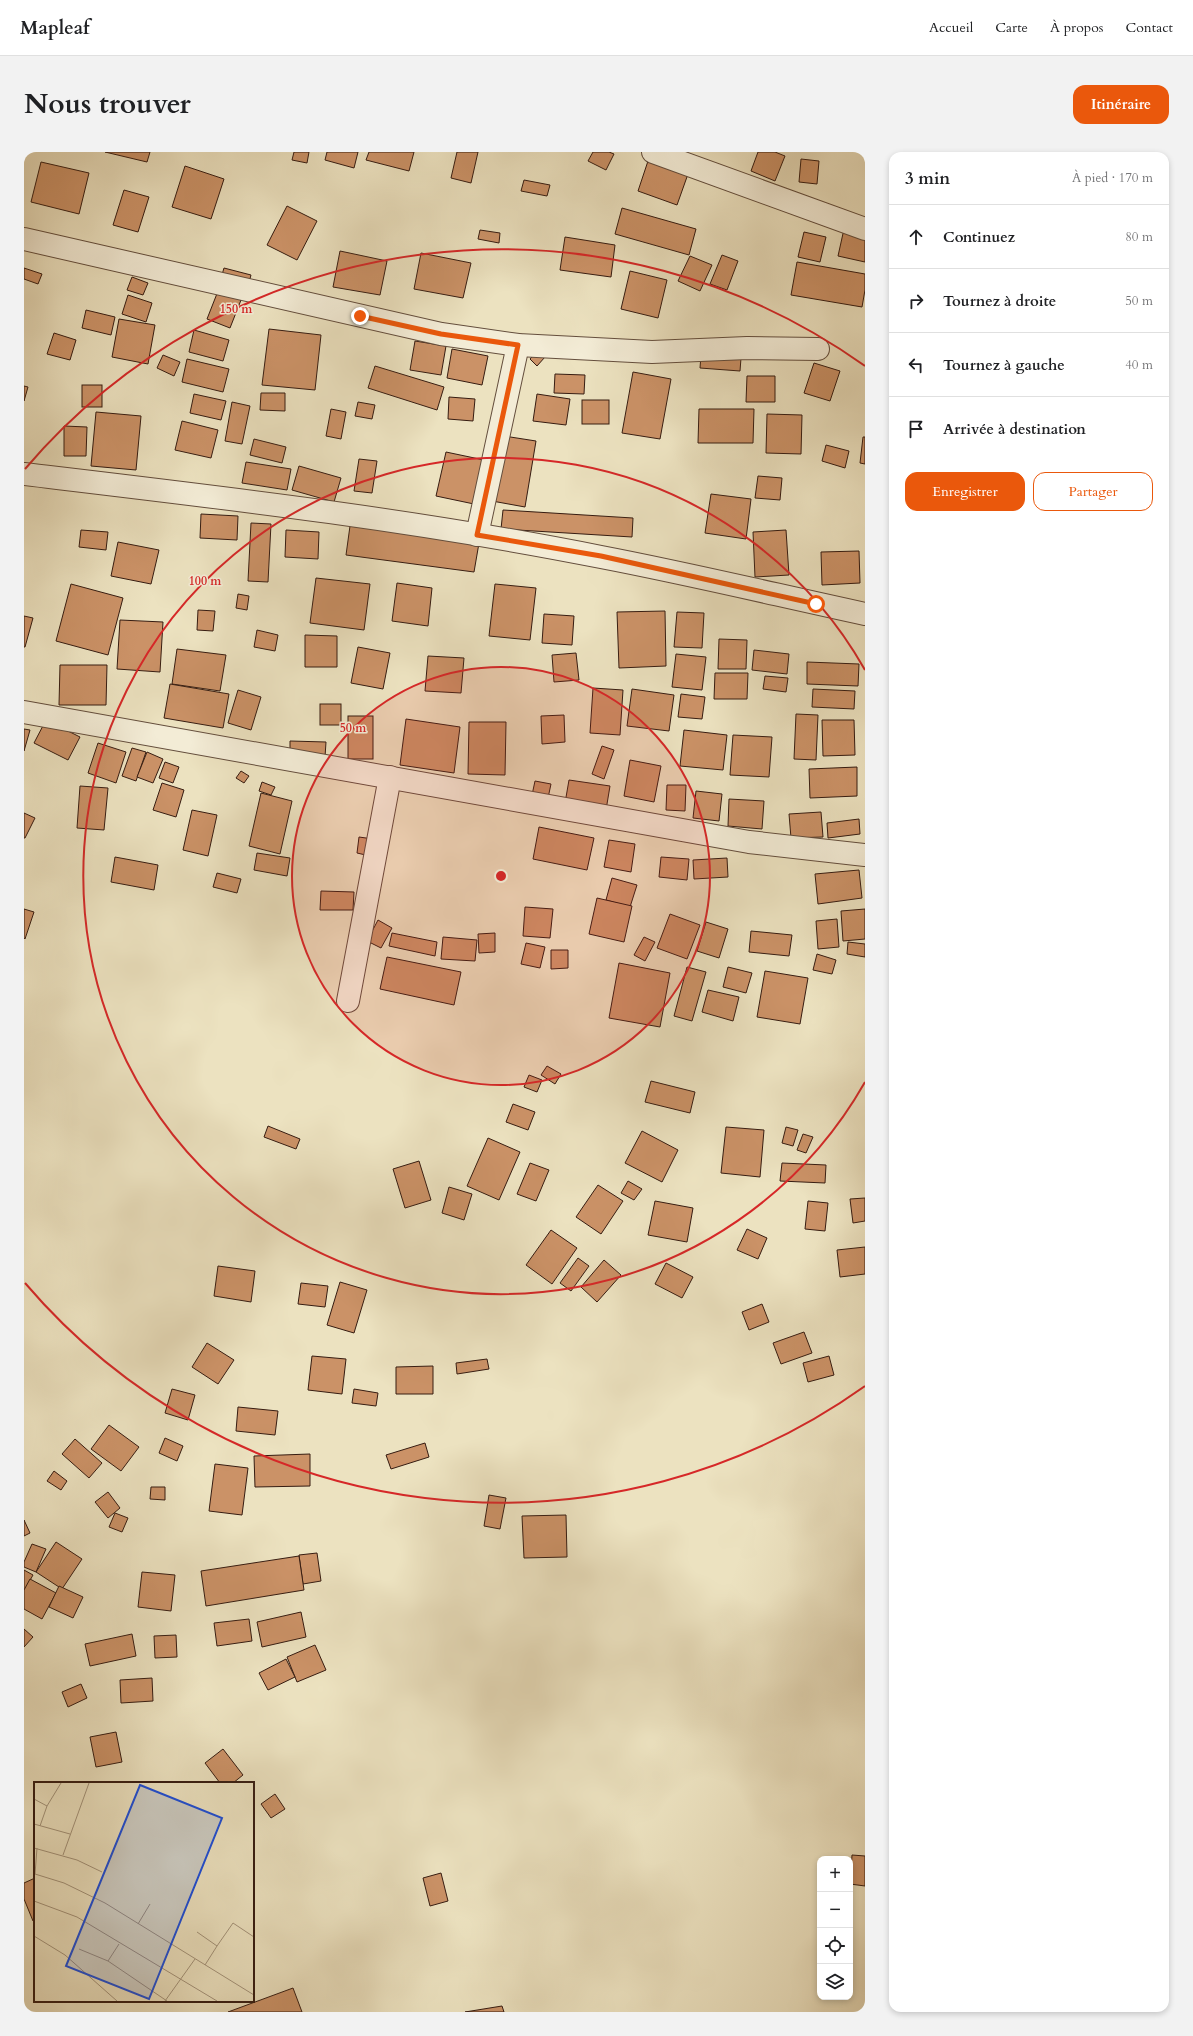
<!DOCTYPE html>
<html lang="fr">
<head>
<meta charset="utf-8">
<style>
  body { margin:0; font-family:Cardo,serif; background:#f2f2f2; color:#202124 }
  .controls { position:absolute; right:12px; bottom:12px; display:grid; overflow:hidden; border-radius:8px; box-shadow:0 2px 6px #0003 }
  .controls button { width:36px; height:36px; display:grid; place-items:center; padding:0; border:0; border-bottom:1px solid #e0e0e0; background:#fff; color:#202124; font:20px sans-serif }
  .stop { position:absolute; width:12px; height:12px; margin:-9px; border:3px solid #ea580c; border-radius:50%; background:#fff }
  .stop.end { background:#ea580c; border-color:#fff; box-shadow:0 1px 4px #0008 }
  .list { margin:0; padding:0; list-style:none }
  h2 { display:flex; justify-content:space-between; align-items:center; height:52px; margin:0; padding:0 16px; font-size:17px }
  h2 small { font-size:13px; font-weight:400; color:#757577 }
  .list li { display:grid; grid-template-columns:26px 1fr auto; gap:12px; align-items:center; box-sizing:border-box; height:64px; padding:0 16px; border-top:1px solid #e0e0e0 }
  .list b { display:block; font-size:15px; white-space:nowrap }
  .list em { font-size:13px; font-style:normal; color:#757577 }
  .actions { display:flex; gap:8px; padding:12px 16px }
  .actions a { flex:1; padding:9px 0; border:1px solid #ea580c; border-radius:12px; text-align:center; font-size:14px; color:#ea580c }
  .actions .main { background:#ea580c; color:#fff }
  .icon { flex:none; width:22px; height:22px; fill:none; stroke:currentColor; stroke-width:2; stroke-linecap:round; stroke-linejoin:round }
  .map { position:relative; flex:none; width:841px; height:1860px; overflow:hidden; border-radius:12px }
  header { display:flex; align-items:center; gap:24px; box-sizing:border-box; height:56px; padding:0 20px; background:#fff; border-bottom:1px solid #e0e0e0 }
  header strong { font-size:19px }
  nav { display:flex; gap:22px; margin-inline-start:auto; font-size:14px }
  .intro { display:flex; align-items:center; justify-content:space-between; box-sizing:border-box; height:96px; padding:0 24px }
  h1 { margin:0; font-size:28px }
  .button { padding:10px 18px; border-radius:12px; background:#ea580c; color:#fff; font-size:14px; font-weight:700 }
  main { display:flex; gap:24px; padding:0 24px }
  aside { flex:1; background:#fff; border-radius:12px; box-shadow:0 2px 6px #0003 }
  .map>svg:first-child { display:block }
</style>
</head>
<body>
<header>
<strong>Mapleaf</strong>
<nav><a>Accueil</a><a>Carte</a><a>À propos</a><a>Contact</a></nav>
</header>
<div class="intro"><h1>Nous trouver</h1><a class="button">Itinéraire</a></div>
<main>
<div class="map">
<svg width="841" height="1860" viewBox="0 0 841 1860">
  <rect width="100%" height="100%" fill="#ece2c0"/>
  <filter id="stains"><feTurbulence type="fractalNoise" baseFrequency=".005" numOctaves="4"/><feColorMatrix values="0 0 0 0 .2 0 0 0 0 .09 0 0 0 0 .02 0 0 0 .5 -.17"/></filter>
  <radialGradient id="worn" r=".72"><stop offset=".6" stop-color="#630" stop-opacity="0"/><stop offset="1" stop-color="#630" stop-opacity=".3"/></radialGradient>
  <g fill="#cb9267" stroke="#361c11">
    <polygon points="81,0 126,0 123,10"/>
    <polygon points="270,0 285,0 283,11 268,8"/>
    <polygon points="303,0 334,0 330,16 301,8"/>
    <polygon points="345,0 390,0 385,19 342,8"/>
    <polygon points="433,0 454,0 447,31 427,26"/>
    <polygon points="569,0 585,0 590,2 582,18 564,9"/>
    <polygon points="734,0 751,0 761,4 751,29 727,19"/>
    <polygon points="777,7 795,9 793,32 775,30"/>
    <polygon points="624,9 664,22 653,53 614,39"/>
    <polygon points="17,10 65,21 55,62 7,50"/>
    <polygon points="161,14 200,27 187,67 148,55"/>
    <polygon points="500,28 526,33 523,44 497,39"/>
    <polygon points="100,38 125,45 114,80 89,73"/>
    <polygon points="263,54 293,69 273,108 243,93"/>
    <polygon points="598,56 672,77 665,103 591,82"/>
    <polygon points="820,77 841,82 841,110 814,104"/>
    <polygon points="456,78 476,81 475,91 454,87"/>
    <polygon points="780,80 802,85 796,110 774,105"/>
    <polygon points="541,85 591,93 587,125 536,118"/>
    <polygon points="316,99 363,109 356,143 309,135"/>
    <polygon points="397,101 447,111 439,146 390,137"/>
    <polygon points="698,103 714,109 703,138 686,132"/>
    <polygon points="666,104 688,113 676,139 654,129"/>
    <polygon points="773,110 841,122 841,138 838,155 767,143"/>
    <polygon points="0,116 18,122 14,132 0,127"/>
    <polygon points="200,116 227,123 224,134 197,126"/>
    <polygon points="606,119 643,128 634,166 597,157"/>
    <polygon points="108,125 124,131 119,143 103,138"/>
    <polygon points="194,139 217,148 206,176 183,167"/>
    <polygon points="104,143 128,151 122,170 98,162"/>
    <polygon points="62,158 91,165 87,183 58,176"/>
    <polygon points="95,167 131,173 124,212 88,205"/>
    <polygon points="245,177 297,183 291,238 238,233"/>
    <polygon points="170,178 205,188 199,209 165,200"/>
    <polygon points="30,181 52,188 46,208 23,202"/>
    <polygon points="391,189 422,194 417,223 386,218"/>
    <polygon points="428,197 464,204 458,233 423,226"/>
    <polygon points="514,198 521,205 513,214 506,207"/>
    <polygon points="139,203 156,210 150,224 133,216"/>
    <polygon points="677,203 717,206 716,219 676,216"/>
    <polygon points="163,207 205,217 199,240 158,230"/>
    <polygon points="790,211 816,219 806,249 780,241"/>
    <polygon points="351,214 420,235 413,258 344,236"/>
    <polygon points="609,220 647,227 636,287 598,281"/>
    <polygon points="531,222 561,223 560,242 530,241"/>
    <polygon points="723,224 751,224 751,250 722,250"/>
    <rect x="58" y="233" width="20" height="22"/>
    <polygon points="0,234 4,235 0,249"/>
    <polygon points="237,241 261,241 261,259 236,258"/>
    <polygon points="170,242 202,249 197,268 166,261"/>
    <polygon points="513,242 546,247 542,273 509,269"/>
    <polygon points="425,245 451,247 449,269 424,267"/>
    <rect x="558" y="248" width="27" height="24"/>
    <polygon points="208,250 226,254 218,292 201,289"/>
    <polygon points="334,250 351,253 348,267 331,264"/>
    <polygon points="307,257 322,260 317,287 302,284"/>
    <polygon points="675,257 730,257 729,291 674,291"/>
    <polygon points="72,260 117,264 112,318 67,314"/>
    <polygon points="743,262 778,263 777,302 742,301"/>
    <polygon points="158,269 194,278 187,306 151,298"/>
    <polygon points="40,274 63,275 62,304 40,304"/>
    <polygon points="480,284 512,289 501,355 468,349"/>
    <polygon points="839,285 841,285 841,312 836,311"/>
    <polygon points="230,287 262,295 258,311 226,303"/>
    <polygon points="802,293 825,299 821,316 798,309"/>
    <polygon points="422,300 460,308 450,352 412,344"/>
    <polygon points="335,307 353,309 348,341 330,339"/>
    <polygon points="222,310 267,317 263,338 218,331"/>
    <polygon points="275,314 317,326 310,350 268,338"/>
    <polygon points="734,324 758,326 756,348 731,346"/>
    <polygon points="687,342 727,347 722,387 681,381"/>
    <polygon points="479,358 609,366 608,385 477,377"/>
    <polygon points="177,362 214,364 213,388 176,386"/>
    <polygon points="227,371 247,372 244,430 224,429"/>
    <polygon points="326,374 455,391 450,420 322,403"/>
    <polygon points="57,378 84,380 82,398 55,395"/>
    <polygon points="262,378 295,380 294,407 261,405"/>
    <polygon points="762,378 765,423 731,425 729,380"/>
    <polygon points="94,390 135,398 127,432 87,424"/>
    <polygon points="835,399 836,431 798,433 797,400"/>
    <polygon points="292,426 346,432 340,478 286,471"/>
    <polygon points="373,431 408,436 404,474 368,469"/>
    <polygon points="47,432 99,446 84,503 32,489"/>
    <polygon points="471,432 512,436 506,488 465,484"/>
    <polygon points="214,442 225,444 223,458 212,456"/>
    <polygon points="174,458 191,459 189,479 173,478"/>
    <polygon points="641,459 642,514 595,516 593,460"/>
    <polygon points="653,460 680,461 678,496 650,495"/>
    <polygon points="520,462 550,464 548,493 518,491"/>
    <polygon points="0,464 9,466 1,495 0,495"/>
    <polygon points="96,468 139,470 136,520 93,517"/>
    <polygon points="233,478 254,483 251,499 230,495"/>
    <polygon points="281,483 313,484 313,515 281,515"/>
    <polygon points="695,487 723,488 722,517 694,517"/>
    <polygon points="334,495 366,501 359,537 327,531"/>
    <polygon points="153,497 202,503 196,539 148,532"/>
    <polygon points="730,498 765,502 763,522 728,518"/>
    <polygon points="552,501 555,528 530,530 528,503"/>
    <polygon points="652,502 682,505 678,538 648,535"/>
    <polygon points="404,504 440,506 437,541 401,539"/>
    <polygon points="783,510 835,512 834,534 783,532"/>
    <polygon points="36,513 83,513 82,553 35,553"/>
    <polygon points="691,521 724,521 723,547 690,547"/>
    <polygon points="741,524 764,526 762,540 739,537"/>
    <polygon points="146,532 205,542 199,576 140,566"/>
    <polygon points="569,536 599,538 596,583 566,581"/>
    <polygon points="608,537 650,543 645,579 603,574"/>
    <polygon points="789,537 831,539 830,557 788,555"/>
    <polygon points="214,538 237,545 227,578 204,571"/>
    <polygon points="657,542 681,545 678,567 654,565"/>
    <rect x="296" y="552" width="21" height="21"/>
    <polygon points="772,562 794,563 792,608 770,607"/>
    <polygon points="540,563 541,590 518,592 517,564"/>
    <rect x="324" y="564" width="25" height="43"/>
    <polygon points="382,567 436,575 430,621 376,613"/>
    <polygon points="22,568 56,585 44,608 10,591"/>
    <polygon points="798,568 830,568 831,603 799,604"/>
    <polygon points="445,570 482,570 481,623 444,622"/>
    <polygon points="0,577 6,578 0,599"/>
    <polygon points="660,578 703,583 699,618 656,614"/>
    <polygon points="709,583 748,585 745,625 706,623"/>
    <polygon points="266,589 302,590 301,605 266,604"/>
    <polygon points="74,591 102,600 92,631 64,621"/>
    <polygon points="578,594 590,598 580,627 568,622"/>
    <polygon points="108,596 122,600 112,629 98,624"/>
    <polygon points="123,600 139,607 129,631 113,625"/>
    <polygon points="606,608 637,614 630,650 600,644"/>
    <polygon points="141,610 155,615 149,631 135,626"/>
    <polygon points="833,615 833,644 786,646 785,617"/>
    <polygon points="217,619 225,624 220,631 212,626"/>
    <polygon points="545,628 586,634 582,658 541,651"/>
    <polygon points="511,629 527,632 524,646 508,643"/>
    <polygon points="238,630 251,635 247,643 235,639"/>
    <polygon points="138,631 160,638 152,665 129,658"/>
    <polygon points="643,633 662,633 661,659 642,658"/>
    <polygon points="56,634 84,636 80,678 53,676"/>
    <polygon points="672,639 698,642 695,669 669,666"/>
    <polygon points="237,641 268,649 256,702 225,694"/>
    <polygon points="705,647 740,649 738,677 704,674"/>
    <polygon points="168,658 193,663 184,704 159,698"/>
    <polygon points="797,660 799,685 767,686 765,662"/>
    <polygon points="0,661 11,666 1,686 0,686"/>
    <polygon points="835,667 836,682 804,686 803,671"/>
    <polygon points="515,675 570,686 563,718 509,707"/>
    <polygon points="335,685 349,687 346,704 333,701"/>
    <polygon points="585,688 611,692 607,720 580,715"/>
    <polygon points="233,701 266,706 263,724 230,718"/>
    <polygon points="91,705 134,713 130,738 87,730"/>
    <polygon points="637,705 665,707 663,728 635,725"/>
    <polygon points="703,706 704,725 670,727 669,708"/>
    <polygon points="835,718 838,746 794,752 791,722"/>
    <polygon points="193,721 217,727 213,741 189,735"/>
    <polygon points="588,726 613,733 606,755 582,748"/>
    <polygon points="297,739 330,740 329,758 296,758"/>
    <polygon points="573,746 608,754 600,790 565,782"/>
    <polygon points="501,755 529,757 526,786 499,784"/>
    <polygon points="0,757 10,760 1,787 0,786"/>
    <polygon points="841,757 841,787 819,789 817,759"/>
    <polygon points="646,762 676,773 663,807 633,796"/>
    <polygon points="813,767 815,795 794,797 792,769"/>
    <polygon points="354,768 368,776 357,796 343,789"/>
    <polygon points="682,770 704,777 695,806 673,799"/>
    <polygon points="727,779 768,783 765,804 725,800"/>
    <polygon points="368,781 413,790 411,804 365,794"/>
    <polygon points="471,781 471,800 455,801 454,782"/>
    <polygon points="419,785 453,788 451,809 417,807"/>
    <polygon points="620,785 631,790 621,809 610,803"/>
    <polygon points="824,790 841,792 841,805 823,802"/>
    <polygon points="502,791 521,795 516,816 497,812"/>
    <polygon points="527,798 544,798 544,816 527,817"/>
    <polygon points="793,802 812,808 808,822 789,818"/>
    <polygon points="363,805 437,820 430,853 356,837"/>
    <polygon points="595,811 646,821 636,875 585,866"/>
    <polygon points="663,815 682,820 668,869 650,864"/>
    <polygon points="704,815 728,821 722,841 699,835"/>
    <polygon points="741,819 784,826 776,872 733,865"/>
    <polygon points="684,838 715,845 709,869 678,860"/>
    <polygon points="523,914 537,922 531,932 517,923"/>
    <polygon points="505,923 518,928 513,940 500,935"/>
    <polygon points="627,929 671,940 666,961 621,950"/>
    <polygon points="489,952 511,960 504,978 482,970"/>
    <polygon points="244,974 276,987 272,997 240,985"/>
    <polygon points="702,975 740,978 736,1025 697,1021"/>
    <polygon points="762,975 774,978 769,994 758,991"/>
    <polygon points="618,979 654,998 638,1030 601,1011"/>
    <polygon points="779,982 789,985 782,1001 773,998"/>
    <polygon points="464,986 496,1000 475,1048 443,1034"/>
    <polygon points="395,1009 407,1048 381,1056 369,1017"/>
    <polygon points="506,1011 525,1018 512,1049 493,1042"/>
    <polygon points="758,1011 802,1013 801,1031 756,1029"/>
    <polygon points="604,1029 618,1037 610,1048 597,1041"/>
    <polygon points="574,1033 599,1049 577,1082 552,1065"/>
    <polygon points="425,1035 448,1042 440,1068 418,1061"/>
    <polygon points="841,1046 841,1069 829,1071 826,1047"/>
    <polygon points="631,1049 669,1056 663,1090 624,1083"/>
    <polygon points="784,1049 804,1051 801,1079 781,1077"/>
    <polygon points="723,1077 743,1086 734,1107 713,1098"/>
    <polygon points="527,1078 553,1096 528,1132 502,1113"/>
    <polygon points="841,1095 841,1122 816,1125 813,1098"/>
    <polygon points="554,1106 565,1114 547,1139 536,1131"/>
    <polygon points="580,1108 597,1123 573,1150 557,1135"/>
    <polygon points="642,1111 669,1125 658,1146 631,1132"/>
    <polygon points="194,1114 231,1119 227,1150 190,1144"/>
    <polygon points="316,1130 343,1138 330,1181 303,1173"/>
    <polygon points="277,1131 304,1134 301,1155 274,1152"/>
    <polygon points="738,1152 745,1170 725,1178 718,1160"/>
    <polygon points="780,1180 788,1201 757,1212 749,1191"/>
    <polygon points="183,1191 210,1208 194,1232 168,1215"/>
    <polygon points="288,1204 322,1207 318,1242 284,1238"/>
    <polygon points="805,1204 810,1223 784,1230 779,1211"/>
    <polygon points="463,1207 465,1217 433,1222 432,1211"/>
    <polygon points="409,1214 409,1242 372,1242 372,1215"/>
    <polygon points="148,1237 171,1243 164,1268 141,1261"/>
    <polygon points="330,1237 354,1241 352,1254 328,1251"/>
    <polygon points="214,1255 254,1259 251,1283 212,1279"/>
    <polygon points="85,1273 115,1295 97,1319 67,1297"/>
    <polygon points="141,1286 159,1294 153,1309 135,1301"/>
    <polygon points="51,1287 78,1311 65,1326 38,1302"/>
    <polygon points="401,1291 405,1305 367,1317 362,1303"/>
    <polygon points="286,1302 286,1334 231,1335 230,1304"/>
    <polygon points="191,1312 224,1316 218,1363 185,1359"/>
    <polygon points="30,1319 43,1329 37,1338 23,1329"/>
    <polygon points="127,1335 141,1335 141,1348 126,1347"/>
    <polygon points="84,1340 96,1356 84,1366 71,1350"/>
    <polygon points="465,1343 482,1346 476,1377 460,1374"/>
    <polygon points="91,1361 104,1366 98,1380 85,1375"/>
    <polygon points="542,1363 543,1405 500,1406 498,1364"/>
    <polygon points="0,1368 6,1381 0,1384"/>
    <polygon points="32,1390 58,1407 38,1437 12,1420"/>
    <polygon points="8,1392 22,1397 12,1420 0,1415 0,1410"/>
    <polygon points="293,1401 297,1429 279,1432 275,1403"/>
    <polygon points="275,1404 280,1438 182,1454 177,1419"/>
    <polygon points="0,1418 9,1423 0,1439"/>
    <polygon points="118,1420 151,1423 147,1459 114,1455"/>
    <polygon points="6,1427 32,1441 18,1467 0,1457 0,1438"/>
    <polygon points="35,1434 59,1445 49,1466 25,1455"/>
    <polygon points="277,1460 282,1485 238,1495 233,1470"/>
    <polygon points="225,1467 228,1489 193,1494 190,1471"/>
    <polygon points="0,1477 9,1485 0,1495"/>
    <polygon points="108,1482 112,1504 66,1514 61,1492"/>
    <polygon points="152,1483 153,1505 131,1506 130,1484"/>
    <polygon points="291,1493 302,1518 273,1530 263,1505"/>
    <polygon points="262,1507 271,1525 244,1538 235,1521"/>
    <polygon points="128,1526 129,1549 97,1551 96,1528"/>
    <polygon points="57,1532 63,1546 44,1555 38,1540"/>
    <polygon points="92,1580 98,1610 72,1615 66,1585"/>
    <polygon points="199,1597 219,1623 209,1631 196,1631 181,1611"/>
    <polygon points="251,1642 261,1657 247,1666 237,1652"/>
    <polygon points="828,1703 841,1704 841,1734 826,1732"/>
    <polygon points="417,1721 424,1749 406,1754 399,1726"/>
    <polygon points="11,1726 11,1768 9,1769 0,1747 0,1731"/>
    <polygon points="269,1836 278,1860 204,1860"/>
    <polygon points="478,1854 480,1860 441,1860"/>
  </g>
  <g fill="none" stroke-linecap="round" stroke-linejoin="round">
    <g stroke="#644e3d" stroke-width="24">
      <g id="minor">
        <polyline points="629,0 841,77"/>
        <polyline points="0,87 417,182 494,193 628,200 723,196 794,197"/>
        <path d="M0,322C193,345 386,367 577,405C666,422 753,443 841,462"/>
        <polyline points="453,383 494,193"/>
        <polyline points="0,560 725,690 841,703"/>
        <polyline points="324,849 366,625"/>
      </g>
    </g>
    <use href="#minor" stroke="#f3ecd6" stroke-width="22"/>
  </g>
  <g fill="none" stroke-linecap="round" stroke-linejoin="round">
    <polyline stroke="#ea580c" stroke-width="5" points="336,164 417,182 494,193 453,383 577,404 792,452"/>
  </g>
  <circle cx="477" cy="724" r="209" fill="#d62828" fill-opacity=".12"/>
  <g fill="none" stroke="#d62828" stroke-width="2">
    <circle cx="477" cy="724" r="209"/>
    <path d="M841 930A418 418 0 1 1 841 518"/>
    <path d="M841 1234A626 626 0 0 1 1 1131M1 317A626 626 0 0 1 841 214"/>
  </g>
  <g transform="translate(10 1630)">
    <rect width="220" height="220" fill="#ece2c0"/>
    <path fill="none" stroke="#a3937a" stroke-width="1" d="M0,17L13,24M0,42L36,52M6,44L13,24L27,1M0,66L43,78L68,90M3,66L1,92L30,101L71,121L220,213M29,73L55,1M0,119L43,135L183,219M104,142L116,122M163,150L183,164L171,183M0,154L31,173L83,219M183,164L199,141L220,155M45,167L74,179L133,219M74,179L85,162M131,219L161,177"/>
    <path fill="#1d4ed8" fill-opacity="0.15" stroke="#1d4ed8" stroke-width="2" d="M106,3L188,36L115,217L32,184Z"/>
    <rect width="220" height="220" fill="none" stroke="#361c11" stroke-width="2"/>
  </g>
  <circle cx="477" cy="724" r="6" fill="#d62828" stroke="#f3ecd6" stroke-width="2"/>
  <g font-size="12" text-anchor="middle" font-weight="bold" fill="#d62828" stroke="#f3ecd6" stroke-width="3" stroke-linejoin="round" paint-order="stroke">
    <text x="212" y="161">150 m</text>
    <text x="181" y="433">100 m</text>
    <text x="329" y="580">50 m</text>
  </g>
  <rect width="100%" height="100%" filter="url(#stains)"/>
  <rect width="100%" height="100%" fill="url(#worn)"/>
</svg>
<div class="controls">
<button>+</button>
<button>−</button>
<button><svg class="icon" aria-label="locate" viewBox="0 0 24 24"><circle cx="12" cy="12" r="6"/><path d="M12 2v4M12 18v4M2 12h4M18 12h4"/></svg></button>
<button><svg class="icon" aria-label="layers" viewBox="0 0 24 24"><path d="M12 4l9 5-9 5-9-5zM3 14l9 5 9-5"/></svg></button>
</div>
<div class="stop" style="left:792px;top:452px"></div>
<div class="stop end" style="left:336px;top:164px"></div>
</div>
<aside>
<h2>3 min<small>À pied · 170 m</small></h2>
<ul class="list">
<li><svg class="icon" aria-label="ahead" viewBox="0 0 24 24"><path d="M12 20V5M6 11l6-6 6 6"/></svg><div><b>Continuez</b></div><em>80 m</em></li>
<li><svg class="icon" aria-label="right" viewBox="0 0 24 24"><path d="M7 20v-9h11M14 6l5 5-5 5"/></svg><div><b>Tournez à droite</b></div><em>50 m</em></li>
<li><svg class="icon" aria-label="left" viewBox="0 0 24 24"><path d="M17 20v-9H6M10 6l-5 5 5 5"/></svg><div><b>Tournez à gauche</b></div><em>40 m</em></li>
<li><svg class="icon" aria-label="arrive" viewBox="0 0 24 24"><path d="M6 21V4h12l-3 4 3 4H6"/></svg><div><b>Arrivée à destination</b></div></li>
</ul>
<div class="actions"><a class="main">Enregistrer</a><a>Partager</a></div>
</aside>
</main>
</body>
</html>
